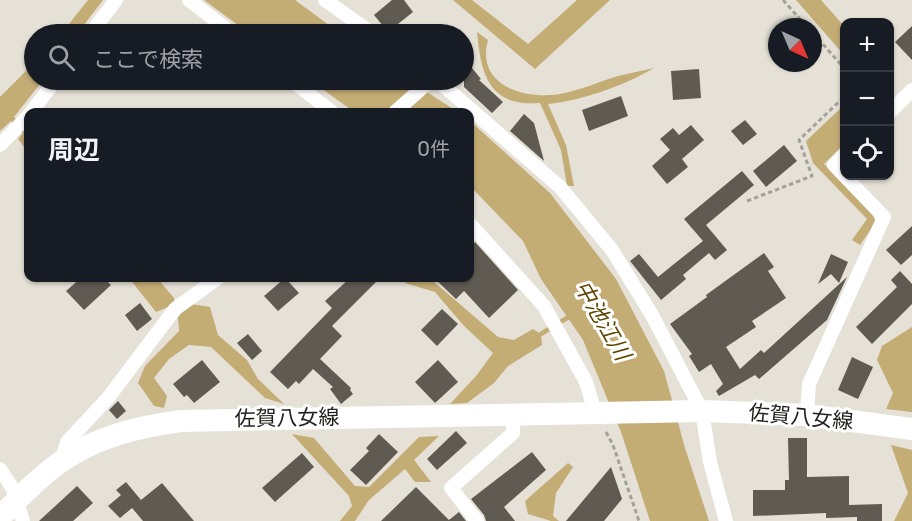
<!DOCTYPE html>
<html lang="ja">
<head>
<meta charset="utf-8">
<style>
  body { margin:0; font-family:Rubik,"Noto Sans JP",sans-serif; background:#242831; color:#f1f3f6 }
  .controls { position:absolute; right:18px; top:18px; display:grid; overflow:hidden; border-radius:12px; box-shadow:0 2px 4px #0004 }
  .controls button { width:54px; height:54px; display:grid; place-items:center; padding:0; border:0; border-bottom:2px solid #363941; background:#171b24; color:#f1f3f6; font:30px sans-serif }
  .compass { position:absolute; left:768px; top:18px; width:54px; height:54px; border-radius:50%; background:#171b24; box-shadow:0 2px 4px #0004; rotate:136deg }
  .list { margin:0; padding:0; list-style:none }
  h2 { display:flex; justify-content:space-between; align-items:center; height:78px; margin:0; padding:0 24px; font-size:26px }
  h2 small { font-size:20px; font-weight:400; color:#9ea1a6 }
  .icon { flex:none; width:33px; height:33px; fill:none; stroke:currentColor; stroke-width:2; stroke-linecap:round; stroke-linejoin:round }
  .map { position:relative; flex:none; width:912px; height:521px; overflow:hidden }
  .search { position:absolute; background:#171b24; box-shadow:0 2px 4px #0004; left:24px; top:24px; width:450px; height:66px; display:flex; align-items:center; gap:15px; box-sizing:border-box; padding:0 21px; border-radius:33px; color:#9ea1a6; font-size:22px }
  .panel { position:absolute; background:#171b24; box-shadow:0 2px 4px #0004; left:24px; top:108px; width:450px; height:174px; border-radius:12px }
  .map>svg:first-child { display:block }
</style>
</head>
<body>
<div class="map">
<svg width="912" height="521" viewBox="0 0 912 521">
  <rect width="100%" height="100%" fill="#e5e1d7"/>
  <g fill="#c4ac75">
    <polygon points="88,0 103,0 77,34 61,34"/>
    <polygon points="204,0 295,0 341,34 250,34"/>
    <polygon points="453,0 472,0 528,44 577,0 610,0 535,69"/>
    <polygon points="796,0 821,0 844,26 844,55"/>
    <path d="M477,32L488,40C475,88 529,101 565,93C583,89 601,81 618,76C630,73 642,71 654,68C623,86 584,100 548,104L566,145L574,186H567L561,150L540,103C489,107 481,75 477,32Z"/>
    <polygon points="34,63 34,80 43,80 14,117 27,130 28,129 28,152 18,139 23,133 11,121 0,131 0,97"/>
    <polygon points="310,80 408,80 458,112 354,112"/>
    <polygon points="844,105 844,144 824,164 872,214 876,222 860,245 852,240 867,219 813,163 806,141"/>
    <polygon points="470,121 550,193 616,279 664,371 685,448 709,521 650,521 621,432 583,340 541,279 523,241 470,186"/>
    <polygon points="129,278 157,278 174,298 174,301 185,309 191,304 210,307 218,335 247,360 258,379 284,404 265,398 211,347 189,345 169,359 154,378 167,396 164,408 154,406 138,383 145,366 179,331 178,317 182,312 173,305 156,312"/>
    <polygon points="408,278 431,278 433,281 498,337 514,340 533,329 541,334 542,345 508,366 494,383 467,403 450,404 476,376 493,353 464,326 435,292 405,283"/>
    <polygon points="912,327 912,412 886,409 893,393 877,360 882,346"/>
    <polygon points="292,434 314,438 355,486 369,487 419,437 439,436 414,460 431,482 415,482 405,469 369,500 355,521 340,521 352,506 349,496"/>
    <polygon points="891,445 912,450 912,521 894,521 908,493"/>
    <polygon points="568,463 573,467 556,493 553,516 559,521 551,521 528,514 525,501"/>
  </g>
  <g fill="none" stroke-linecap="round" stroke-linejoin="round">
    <g stroke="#c4ac75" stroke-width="4.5">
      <polyline points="562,321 572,315"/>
      <polyline points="541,334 549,329"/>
    </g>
  </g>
  <g fill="#5f5b53">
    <polygon points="392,0 404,0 413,12 388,32 374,15"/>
    <polygon points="912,26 912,60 895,42"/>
    <polygon points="464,58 481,79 479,80 503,102 492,113 464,87"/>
    <polygon points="699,69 701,98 673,100 671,71"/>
    <polygon points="621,96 628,116 589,131 582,110"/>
    <polygon points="524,114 534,123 544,161 510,131"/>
    <polygon points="745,120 757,134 743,145 731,131"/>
    <polygon points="691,125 704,140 682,159 688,167 667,184 652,166 670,150 660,139 673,128 679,135"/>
    <polygon points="784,145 797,161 766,187 753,171"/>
    <polygon points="742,171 754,185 706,225 727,250 715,260 709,253 683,275 686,279 661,300 630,261 639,254 658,277 674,264 703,241 684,219"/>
    <polygon points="912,226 912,255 901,265 886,250"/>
    <polygon points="475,242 518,290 489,318 464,291 456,299 434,278 470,278 470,248"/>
    <polygon points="764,253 774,267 768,271 786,298 752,321 756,327 726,347 740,369 761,350 764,353 847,277 827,320 759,379 755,375 719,396 716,391 723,384 711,364 699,372 689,356 692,354 670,324 707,297 706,295"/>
    <polygon points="831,254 848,262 839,283 831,274 818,284"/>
    <polygon points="900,271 912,284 912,304 872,344 856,327 897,287 891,280"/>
    <polygon points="81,278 104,278 111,285 84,310 66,291"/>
    <polygon points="285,278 299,293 278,311 264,296"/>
    <polygon points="350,278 380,278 332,326 342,336 320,359 351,388 350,390 353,394 341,404 330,389 333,387 313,369 299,384 296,381 288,389 270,372 332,308 325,301"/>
    <polygon points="140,303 152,319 137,331 125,315"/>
    <polygon points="442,309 458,324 437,346 421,330"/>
    <polygon points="248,334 262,351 252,360 237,343"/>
    <polygon points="852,357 873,367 858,399 838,390"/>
    <polygon points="202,360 220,382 194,403 187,395 184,397 173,384"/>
    <polygon points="438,360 458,382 435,403 415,382"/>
    <polygon points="118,401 126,411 117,419 109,410"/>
    <polygon points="456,431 467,443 437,470 427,459"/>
    <polygon points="379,434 398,452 366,485 350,470 369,451 366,448"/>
    <polygon points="788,438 807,438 807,477 849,476 849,505 882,504 882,521 857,521 857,517 826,518 826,513 753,516 753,490 785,490 785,480 789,480"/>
    <polygon points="532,452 546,470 504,507 515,521 486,521 484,515 471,499"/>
    <polygon points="302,453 314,467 275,502 262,488"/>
    <polygon points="611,467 622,499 604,521 566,521"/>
    <polygon points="126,482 141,500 162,483 194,521 143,521 132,508 120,518 108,506 121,495 116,490"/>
    <polygon points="77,486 93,503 73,521 39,521"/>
    <polygon points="416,487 449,520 459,512 466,521 381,521"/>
  </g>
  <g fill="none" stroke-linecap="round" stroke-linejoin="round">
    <g stroke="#a4a19a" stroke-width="3" stroke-dasharray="4.5 3" stroke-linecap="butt">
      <polyline points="783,0 807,27"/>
      <polyline points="813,33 844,68"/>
      <polyline points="747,201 812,176 799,140 844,97"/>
      <polyline points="606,432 613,445 639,521"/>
    </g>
    <g stroke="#fff" stroke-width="14">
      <polyline points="189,0 233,34"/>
      <polyline points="325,0 373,34"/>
      <polyline points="90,34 116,0"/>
      <polyline points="291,80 332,112"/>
      <polyline points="437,80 560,187 612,250 652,315 702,411 710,462 726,521"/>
      <polyline points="31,112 56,80"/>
      <polyline points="395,112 431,80"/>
      <polyline points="890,112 912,90"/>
      <polyline points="0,145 28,116"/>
      <polyline points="470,224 544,306 586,382 595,412"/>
      <polyline points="807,415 809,384 884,217 834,165 844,155"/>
      <polyline points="61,462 67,442 108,398 175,309 218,278"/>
      <polyline points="0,469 13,489 23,521"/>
      <polyline points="477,521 451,488 513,433 513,413"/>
    </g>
    <path stroke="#fff" stroke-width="22" d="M0,517C19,498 40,476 62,461C98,436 138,427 181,421L702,411L807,415L912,429"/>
  </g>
  <g text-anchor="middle" stroke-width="6" stroke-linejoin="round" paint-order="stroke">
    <g font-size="21" fill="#1f1e1b" stroke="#fff">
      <text transform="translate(801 417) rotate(5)" y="7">佐賀八女線</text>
      <text transform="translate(287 418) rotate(-1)" y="7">佐賀八女線</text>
    </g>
    <g font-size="22" font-style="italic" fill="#5f4700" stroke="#fff">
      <text transform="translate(603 320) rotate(60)" y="8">中池江川</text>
    </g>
  </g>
</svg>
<div class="controls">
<button>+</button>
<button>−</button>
<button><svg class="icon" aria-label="locate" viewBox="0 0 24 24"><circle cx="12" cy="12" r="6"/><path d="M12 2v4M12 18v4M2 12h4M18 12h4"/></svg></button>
</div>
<svg class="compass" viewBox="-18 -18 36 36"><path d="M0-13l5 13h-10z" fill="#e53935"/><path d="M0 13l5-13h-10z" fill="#9ea1a6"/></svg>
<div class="search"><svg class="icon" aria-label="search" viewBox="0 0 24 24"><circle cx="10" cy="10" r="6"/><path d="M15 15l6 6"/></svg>ここで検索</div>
<section class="panel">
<h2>周辺<small>0件</small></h2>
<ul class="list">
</ul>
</section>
</div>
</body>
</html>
